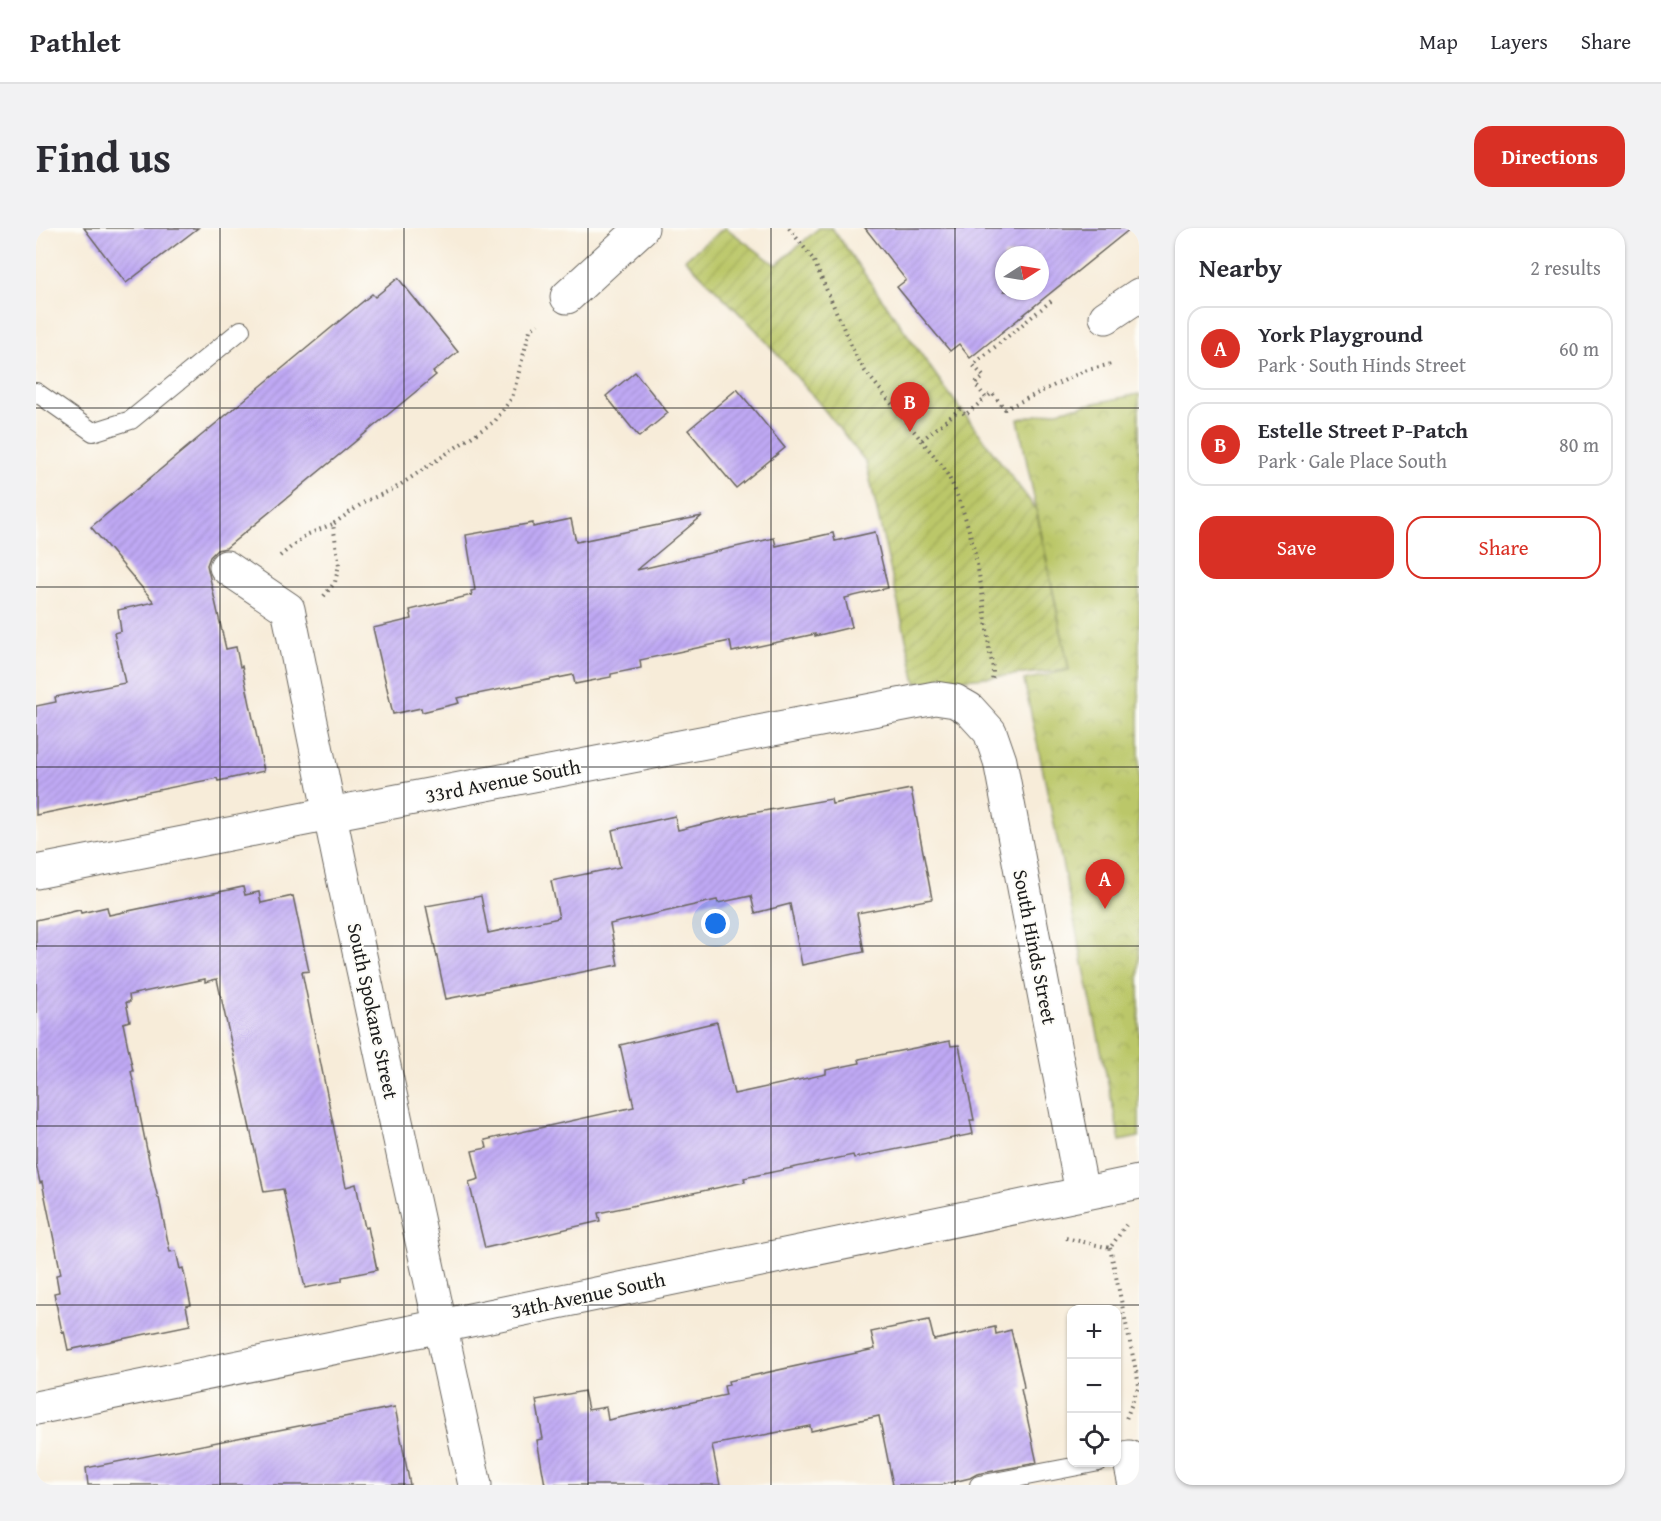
<!DOCTYPE html>
<html lang="en">
<head>
<meta charset="utf-8">
<style>
  body { margin:0; font-family:"Gentium Book Plus",serif; background:#f2f2f3; color:#2b2b33 }
  .controls { position:absolute; right:18px; bottom:18px; display:grid; overflow:hidden; border-radius:12px; box-shadow:0 2px 4px #0004 }
  .controls button { width:54px; height:54px; display:grid; place-items:center; padding:0; border:0; border-bottom:2px solid #e1e1e2; background:#fff; color:#2b2b33; font:30px sans-serif }
  .compass { position:absolute; left:959px; top:18px; width:54px; height:54px; border-radius:50%; background:#fff; box-shadow:0 2px 4px #0004; rotate:78deg }
  .you { position:absolute; left:680px; top:696px; width:21px; height:21px; margin:-15px; border:4px solid #fff; border-radius:50%; background:#1a73e8; box-shadow:0 0 0 9px #1a73e833 }
  .badge { display:grid; place-items:center; width:39px; height:39px; border-radius:50%; background:#d93025; color:#fff; font-size:20px; font-weight:700 }
  .pin { position:absolute; translate:-50% -50px; filter:drop-shadow(0 2px 3px #0008) }
  .pin::after { content:''; position:absolute; top:32px; width:21px; height:18px; background:inherit; clip-path:polygon(0 0,100% 0,50% 100%) }
  .list { margin:0; padding:0; list-style:none }
  h2 { display:flex; justify-content:space-between; align-items:center; height:78px; margin:0; padding:0 24px; font-size:26px }
  h2 small { font-size:20px; font-weight:400; color:#7c7c81 }
  .list li { display:grid; grid-template-columns:39px 1fr auto; gap:18px; align-items:center; box-sizing:border-box; height:84px; margin:0 12px 12px; padding:0 12px; border:2px solid #e1e1e2; border-radius:18px }
  .list b { display:block; font-size:22px; white-space:nowrap }
  .list p { margin:0; font-size:20px; white-space:nowrap; color:#7c7c81 }
  .list em { font-size:20px; font-style:normal; color:#7c7c81 }
  .actions { display:flex; gap:12px; padding:18px 24px }
  .actions a { flex:1; padding:14px 0; border:2px solid #d93025; border-radius:18px; text-align:center; font-size:21px; color:#d93025 }
  .actions .main { background:#d93025; color:#fff }
  .icon { flex:none; width:33px; height:33px; fill:none; stroke:currentColor; stroke-width:2; stroke-linecap:round; stroke-linejoin:round }
  .map { position:relative; flex:none; width:1103px; height:1257px; overflow:hidden; border-radius:18px }
  header { display:flex; align-items:center; gap:36px; box-sizing:border-box; height:84px; padding:0 30px; background:#fff; border-bottom:2px solid #e1e1e2 }
  header strong { font-size:28px }
  nav { display:flex; gap:33px; margin-inline-start:auto; font-size:21px }
  .intro { display:flex; align-items:center; justify-content:space-between; box-sizing:border-box; height:144px; padding:0 36px }
  h1 { margin:0; font-size:42px }
  .button { padding:15px 27px; border-radius:18px; background:#d93025; color:#fff; font-size:21px; font-weight:700 }
  main { display:flex; gap:36px; padding:0 36px }
  aside { flex:1; background:#fff; border-radius:18px; box-shadow:0 2px 4px #0004 }
  .map>svg:first-child { display:block }
</style>
</head>
<body>
<header>
<strong>Pathlet</strong>
<nav><a>Map</a><a>Layers</a><a>Share</a></nav>
</header>
<div class="intro"><h1>Find us</h1><a class="button">Directions</a></div>
<main>
<div class="map">
<svg width="1103" height="1257" viewBox="0 0 1103 1257">
  <defs>
    <pattern id="park-crowns" width="20" height="18" patternUnits="userSpaceOnUse" patternTransform="scale(1.5)"><rect width="20" height="18" fill="#bbc769"/><path d="M2 6a3 3 0 1 1 6 0M12 15a3 3 0 1 1 6 0" fill="none" stroke="#a0aa5a"/></pattern>
    <pattern id="garden-furrows" width="10" height="10" patternUnits="userSpaceOnUse" patternTransform="scale(1.5)"><rect width="10" height="10" fill="#bbc769"/><path d="M-1 1l2-2M0 10L10 0M9 11l2-2" fill="none" stroke="#a0aa5a"/></pattern>
    <pattern id="building-hatch" width="6" height="6" patternUnits="userSpaceOnUse" patternTransform="scale(1.5)"><rect width="6" height="6" fill="#bfa9f4"/><path d="M-1 1l2-2M0 6l6-6M5 7l2-2" fill="none" stroke="#a491d1"/></pattern>
  </defs>
  <rect width="100%" height="100%" fill="#fdfcf7"/>
  <filter id="ink" filterUnits="userSpaceOnUse"><feTurbulence type="fractalNoise" baseFrequency=".0167" numOctaves="2"/><feDisplacementMap in="SourceGraphic" scale="12" xChannelSelector="R" yChannelSelector="G"/><feConvolveMatrix kernelMatrix="1 2 1 2 8 2 1 2 1" color-interpolation-filters="sRGB"/></filter>
  <filter id="wash" filterUnits="userSpaceOnUse"><feTurbulence type="fractalNoise" baseFrequency=".008" numOctaves="4" result="noise"/><feDisplacementMap in="SourceGraphic" scale="24" xChannelSelector="R" yChannelSelector="G"/><feGaussianBlur stdDeviation="1.35" result="paint"/><feColorMatrix in="noise" values="0 0 0 0 0 0 0 0 0 0 0 0 0 0 0 0 0 1.4 0 .05"/><feComposite in="paint" operator="in"/></filter>
  <g filter="url(#wash)">
    <rect width="100%" height="100%" fill="#f7ecd9"/>
    <polygon fill="url(#park-crowns)" stroke="#6c7242" stroke-width="1.5" points="1103,166 1103,909 1084,913 988,452 1033,442 982,191"/>
    <polygon fill="url(#garden-furrows)" stroke="#6c7242" stroke-width="1.5" points="688,0 690,0 740,37 783,0 796,0 909,160 1000,281 1033,442 880,455 830,234 782,174 721,103 649,31"/>
    <g id="blocks">
      <g fill="url(#building-hatch)" fill-rule="evenodd">
        <polygon points="48,0 162,0 90,55"/>
        <path d="M829,0H1095L934,130L923,116L914,123L883,86L861,59L870,52ZM968,27H1004V63H968Z"/>
        <polygon points="362,50 422,124 397,144 400,147 190,320 181,322 174,329 171,337 190,421 200,419 204,439 206,438 228,543 182,553 181,550 0,587 0,478 20,474 19,469 89,455 78,405 85,403 82,382 118,374 55,299 336,66 339,69"/>
        <polygon points="599,144 632,185 603,209 570,168"/>
        <polygon points="701,161 749,220 700,260 652,202"/>
        <polygon points="666,288 601,342 738,310 740,318 797,305 799,313 839,304 852,360 809,370 816,399 779,408 779,406 696,424 694,413 604,432 605,440 575,446 575,449 539,456 537,447 421,470 423,475 386,484 385,480 357,486 337,400 376,391 374,382 436,367 435,363 439,362 430,307 497,295 497,299 535,291 540,314"/>
        <polygon points="875,561 896,671 821,685 828,724 766,737 754,676 719,685 715,668 682,675 681,672 574,696 582,737 410,771 390,678 445,668 452,705 523,690 515,653 584,639 576,602 639,588 642,602 700,588 795,571 796,576"/>
        <polygon points="207,659 209,667 223,664 225,675 257,668 273,743 266,744 310,959 320,956 329,1000 332,999 341,1042 306,1049 306,1053 269,1060 247,961 228,964 181,751 169,754 169,751 93,767 94,774 90,774 94,793 87,795 97,843 95,843 114,937 122,970 123,970 134,1024 140,1023 144,1041 147,1040 155,1077 150,1078 154,1097 32,1122 28,1103 26,1104 18,1065 23,1064 20,1047 25,1046 6,954 4,955 0,936 0,692 44,682 45,685 71,679 73,687"/>
        <polygon points="681,794 698,866 790,846 790,842 824,835 823,831 914,813 915,818 923,817 938,892 934,892 937,906 818,930 817,927 708,950 709,954 562,985 564,993 449,1020 433,954 443,951 436,923 451,920 449,912 598,879 584,817"/>
        <polygon points="893,1092 898,1112 959,1099 960,1106 975,1102 987,1153 988,1160 985,1161 1001,1235 941,1246 934,1250 905,1257 857,1257 843,1188 775,1203 774,1198 676,1217 684,1257 509,1257 501,1212 507,1211 500,1172 548,1163 552,1182 570,1179 572,1192 690,1167 688,1158 693,1157 692,1153 839,1121 835,1104"/>
        <polygon points="359,1179 374,1257 52,1257 50,1240"/>
      </g>
    </g>
  </g>
  <g filter="url(#ink)">
    <use href="#blocks" fill-opacity="0" stroke="#69655e" stroke-width="1.5"/>
    <g fill="none" stroke-linecap="round" stroke-linejoin="round">
      <g stroke="#69655e" stroke-width="20">
        <g id="lane">
          <polyline points="0,164 57,204 95,192 205,102"/>
          <polyline points="943,1257 1063,1234"/>
        </g>
      </g>
      <g stroke="#69655e" stroke-width="35">
        <g id="street">
          <polyline points="531,69 606,0"/>
          <polyline points="1070,89 1103,67"/>
          <polyline points="190,339 252,381 303,631 439,1257"/>
          <polyline points="0,644 294,586 899,470 919,473 933,481 954,504 964,533 1046,965"/>
          <polyline points="0,1180 405,1098 1103,954"/>
          <polyline points="1093,1229 1099,1257"/>
        </g>
      </g>
      <g stroke="#69655e" stroke-width="4" stroke-dasharray="1.5 4.5" stroke-linecap="butt">
        <path d="M753,0L777,31L818,124L829,143L908,240C938,294 946,358 953,419C954,429 959,441 956,451"/>
        <polyline points="1015,73 937,137 948,149 939,156 950,170 956,165 969,181 1048,143 1075,136"/>
        <polyline points="886,212 924,181 929,187 950,170"/>
        <polyline points="244,328 270,307 297,296"/>
        <polyline points="288,368 299,354 303,337 297,296 330,273 358,261 459,193 476,170 494,102 502,96"/>
        <polyline points="1030,1010 1074,1020 1090,997"/>
        <polyline points="1074,1020 1103,1157 1090,1191"/>
      </g>
      <use href="#lane" stroke="#fff" stroke-width="18"/>
      <use href="#street" stroke="#fff" stroke-width="33"/>
    </g>
  </g>
  <path fill="none" stroke="#1c1c1c" stroke-width="1.5" stroke-opacity="0.55" d="M184,0V1257M368,0V1257M552,0V1257M735,0V1257M919,0V1257M0,180H1103M0,359H1103M0,539H1103M0,718H1103M0,898H1103M0,1077H1103"/>
  <g text-anchor="middle" stroke-width="4.5" stroke-linejoin="round" paint-order="stroke">
    <g font-size="20" fill="#1c1c1c" stroke="#fdfcf7">
      <text transform="translate(467 553) rotate(-11)" y="7">33rd Avenue South</text>
      <text transform="translate(999 719) rotate(79)" y="7">South Hinds Street</text>
      <text transform="translate(337 783) rotate(78)" y="7">South Spokane Street</text>
      <text transform="translate(552 1067) rotate(-12)" y="7">34th Avenue South</text>
    </g>
  </g>
</svg>
<div class="controls">
<button>+</button>
<button>−</button>
<button><svg class="icon" aria-label="locate" viewBox="0 0 24 24"><circle cx="12" cy="12" r="6"/><path d="M12 2v4M12 18v4M2 12h4M18 12h4"/></svg></button>
</div>
<svg class="compass" viewBox="-18 -18 36 36"><path d="M0-13l5 13h-10z" fill="#e53935"/><path d="M0 13l5-13h-10z" fill="#7c7c81"/></svg>
<div class="you"></div>
<div class="pin badge" style="left:1069px;top:681px">A</div>
<div class="pin badge" style="left:874px;top:204px">B</div>
</div>
<aside>
<h2>Nearby<small>2 results</small></h2>
<ul class="list">
<li><span class="badge">A</span><div><b>York Playground</b><p>Park · South Hinds Street</p></div><em>60 m</em></li>
<li><span class="badge">B</span><div><b>Estelle Street P-Patch</b><p>Park · Gale Place South</p></div><em>80 m</em></li>
</ul>
<div class="actions"><a class="main">Save</a><a>Share</a></div>
</aside>
</main>
</body>
</html>
